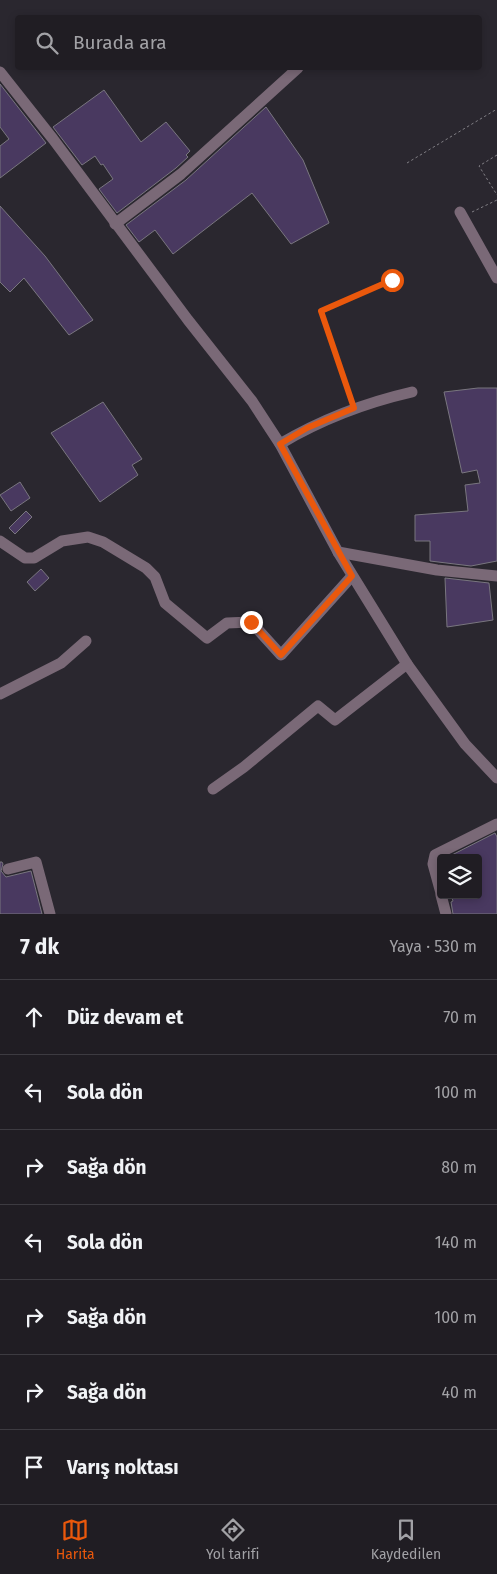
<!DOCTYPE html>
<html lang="tr">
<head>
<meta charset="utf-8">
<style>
  body { margin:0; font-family:"Fira Sans",sans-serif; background:#2d2a30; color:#f1f3f6 }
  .controls { position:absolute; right:15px; bottom:15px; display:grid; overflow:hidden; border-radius:5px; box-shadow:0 2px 8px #0003 }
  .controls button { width:45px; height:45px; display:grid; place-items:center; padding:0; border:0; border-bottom:1px solid #3d3b41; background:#201d23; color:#f1f3f6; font:25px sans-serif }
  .stop { position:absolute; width:15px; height:15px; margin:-11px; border:4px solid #ea580c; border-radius:50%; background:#fff }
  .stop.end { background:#ea580c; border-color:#fff; box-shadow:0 1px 5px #0008 }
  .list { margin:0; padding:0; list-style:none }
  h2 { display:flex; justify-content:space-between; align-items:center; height:65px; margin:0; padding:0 20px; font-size:21px }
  h2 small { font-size:16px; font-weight:400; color:#a2a2a6 }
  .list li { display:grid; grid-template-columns:32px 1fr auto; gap:15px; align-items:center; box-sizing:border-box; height:75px; padding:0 20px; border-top:1px solid #3d3b41 }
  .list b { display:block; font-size:19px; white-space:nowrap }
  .list em { font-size:16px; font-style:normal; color:#a2a2a6 }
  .icon { flex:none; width:28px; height:28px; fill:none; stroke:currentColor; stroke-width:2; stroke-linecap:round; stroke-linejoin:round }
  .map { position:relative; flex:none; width:497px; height:914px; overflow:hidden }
  .search { position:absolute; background:#201d23; box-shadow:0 2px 8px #0003; left:15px; right:15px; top:15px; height:55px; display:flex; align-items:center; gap:12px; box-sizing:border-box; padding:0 18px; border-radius:5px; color:#a2a2a6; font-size:19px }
  .sheet { height:590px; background:#201d23 }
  nav { display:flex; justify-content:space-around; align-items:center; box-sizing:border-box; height:70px; border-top:1px solid #3d3b41; background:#201d23; font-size:14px; color:#a2a2a6 }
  nav a { display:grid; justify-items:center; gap:2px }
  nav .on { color:#ea580c }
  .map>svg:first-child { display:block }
</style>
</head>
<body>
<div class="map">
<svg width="497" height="914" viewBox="0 0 497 914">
  <rect width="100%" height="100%" fill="#2a272f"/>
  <g fill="#493960" stroke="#79767f">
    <polygon points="0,84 46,143 0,178 0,146 9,139 0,127"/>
    <polygon points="104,90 141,142 166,122 190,151 186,155 188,157 176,168 117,213 99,189 113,179 103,164 101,165 95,156 82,165 53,127"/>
    <polygon points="266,107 303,160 329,223 291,244 252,193 173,254 155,230 139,242 126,225 186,180"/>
    <polygon points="0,206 45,256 93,320 69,335 24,278 10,292 0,282"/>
    <polygon points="478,388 497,388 497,561 471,566 430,561 430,541 415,541 415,515 468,511 465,485 480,483 477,470 462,473 444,392"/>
    <polygon points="103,402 142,459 132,465 138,475 100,502 51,433"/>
    <polygon points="20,482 30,498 11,511 0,495"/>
    <polygon points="26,511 32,517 15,534 9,528"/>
    <polygon points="41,569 49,578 35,591 27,582"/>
    <polygon points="445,578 489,583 493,620 447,627"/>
    <polygon points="495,833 497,837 497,914 453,914 451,902 453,901 451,895 478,895 478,858 446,858"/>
    <polygon points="0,862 2,862 3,864 1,871 6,877 31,871 42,914 0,914"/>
  </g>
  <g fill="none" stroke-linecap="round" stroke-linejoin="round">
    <g stroke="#828086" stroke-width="1" stroke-dasharray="2.5 2.5" stroke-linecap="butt">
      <polyline points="497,155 479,166 497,195"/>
      <polyline points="407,163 497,109"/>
      <polyline points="472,212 497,200"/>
      <polyline points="351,400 321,311 391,280"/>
    </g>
    <g stroke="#7a6977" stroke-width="11">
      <polyline points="0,72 53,139 188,320 252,401 280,444 338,552 407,664 465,744 497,778"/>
      <polyline points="460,212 497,278"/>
      <polyline points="115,224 181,174 298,68"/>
      <path d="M280,444C322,419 364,403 412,392"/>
      <polyline points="0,541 25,558 34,558 62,541 88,537 103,542 146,568 155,577 165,603 207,638 227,623 251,622 281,655 352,576"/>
      <polyline points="338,552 437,570 497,576"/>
      <polyline points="0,694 61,663 86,641"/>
      <polyline points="213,789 244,767 318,706 335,720 407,664"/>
      <polyline points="8,869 36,862 50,914"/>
      <polyline points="441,893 433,864 435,855 497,824"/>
      <polyline points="441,895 446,914"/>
    </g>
  </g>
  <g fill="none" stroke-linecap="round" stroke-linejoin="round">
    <polyline stroke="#ea580c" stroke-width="6" points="251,622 281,655 352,576 280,444 307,428 354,408 321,311 392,280"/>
  </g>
</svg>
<div class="controls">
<button><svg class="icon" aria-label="layers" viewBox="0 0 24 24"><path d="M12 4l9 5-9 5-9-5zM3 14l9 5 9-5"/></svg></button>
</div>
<div class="stop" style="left:392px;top:280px"></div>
<div class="stop end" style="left:251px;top:622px"></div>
<div class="search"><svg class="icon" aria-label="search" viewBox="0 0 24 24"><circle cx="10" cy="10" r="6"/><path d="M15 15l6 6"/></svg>Burada ara</div>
</div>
<section class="sheet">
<h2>7 dk<small>Yaya · 530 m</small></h2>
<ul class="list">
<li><svg class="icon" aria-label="ahead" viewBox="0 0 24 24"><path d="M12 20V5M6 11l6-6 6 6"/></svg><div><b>Düz devam et</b></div><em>70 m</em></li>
<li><svg class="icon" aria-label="left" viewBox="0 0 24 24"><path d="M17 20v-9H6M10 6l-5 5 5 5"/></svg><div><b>Sola dön</b></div><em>100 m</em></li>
<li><svg class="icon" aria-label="right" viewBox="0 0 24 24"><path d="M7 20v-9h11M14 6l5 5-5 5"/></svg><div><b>Sağa dön</b></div><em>80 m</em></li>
<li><svg class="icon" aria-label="left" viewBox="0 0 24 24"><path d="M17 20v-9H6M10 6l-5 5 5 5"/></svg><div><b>Sola dön</b></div><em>140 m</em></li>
<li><svg class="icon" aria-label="right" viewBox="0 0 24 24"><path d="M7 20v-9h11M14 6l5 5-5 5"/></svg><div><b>Sağa dön</b></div><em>100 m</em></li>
<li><svg class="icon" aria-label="right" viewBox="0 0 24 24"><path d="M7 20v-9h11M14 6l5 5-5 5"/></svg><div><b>Sağa dön</b></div><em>40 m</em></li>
<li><svg class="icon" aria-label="arrive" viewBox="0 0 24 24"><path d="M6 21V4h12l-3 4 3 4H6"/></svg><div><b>Varış noktası</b></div></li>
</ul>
</section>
<nav>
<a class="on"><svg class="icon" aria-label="map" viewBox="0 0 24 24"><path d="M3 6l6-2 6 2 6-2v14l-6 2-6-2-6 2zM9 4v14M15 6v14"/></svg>Harita</a>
<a><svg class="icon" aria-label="directions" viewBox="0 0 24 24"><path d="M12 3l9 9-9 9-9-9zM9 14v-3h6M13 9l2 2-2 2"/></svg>Yol tarifi</a>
<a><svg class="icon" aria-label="saved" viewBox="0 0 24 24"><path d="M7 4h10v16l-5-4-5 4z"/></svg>Kaydedilen</a>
</nav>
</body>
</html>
